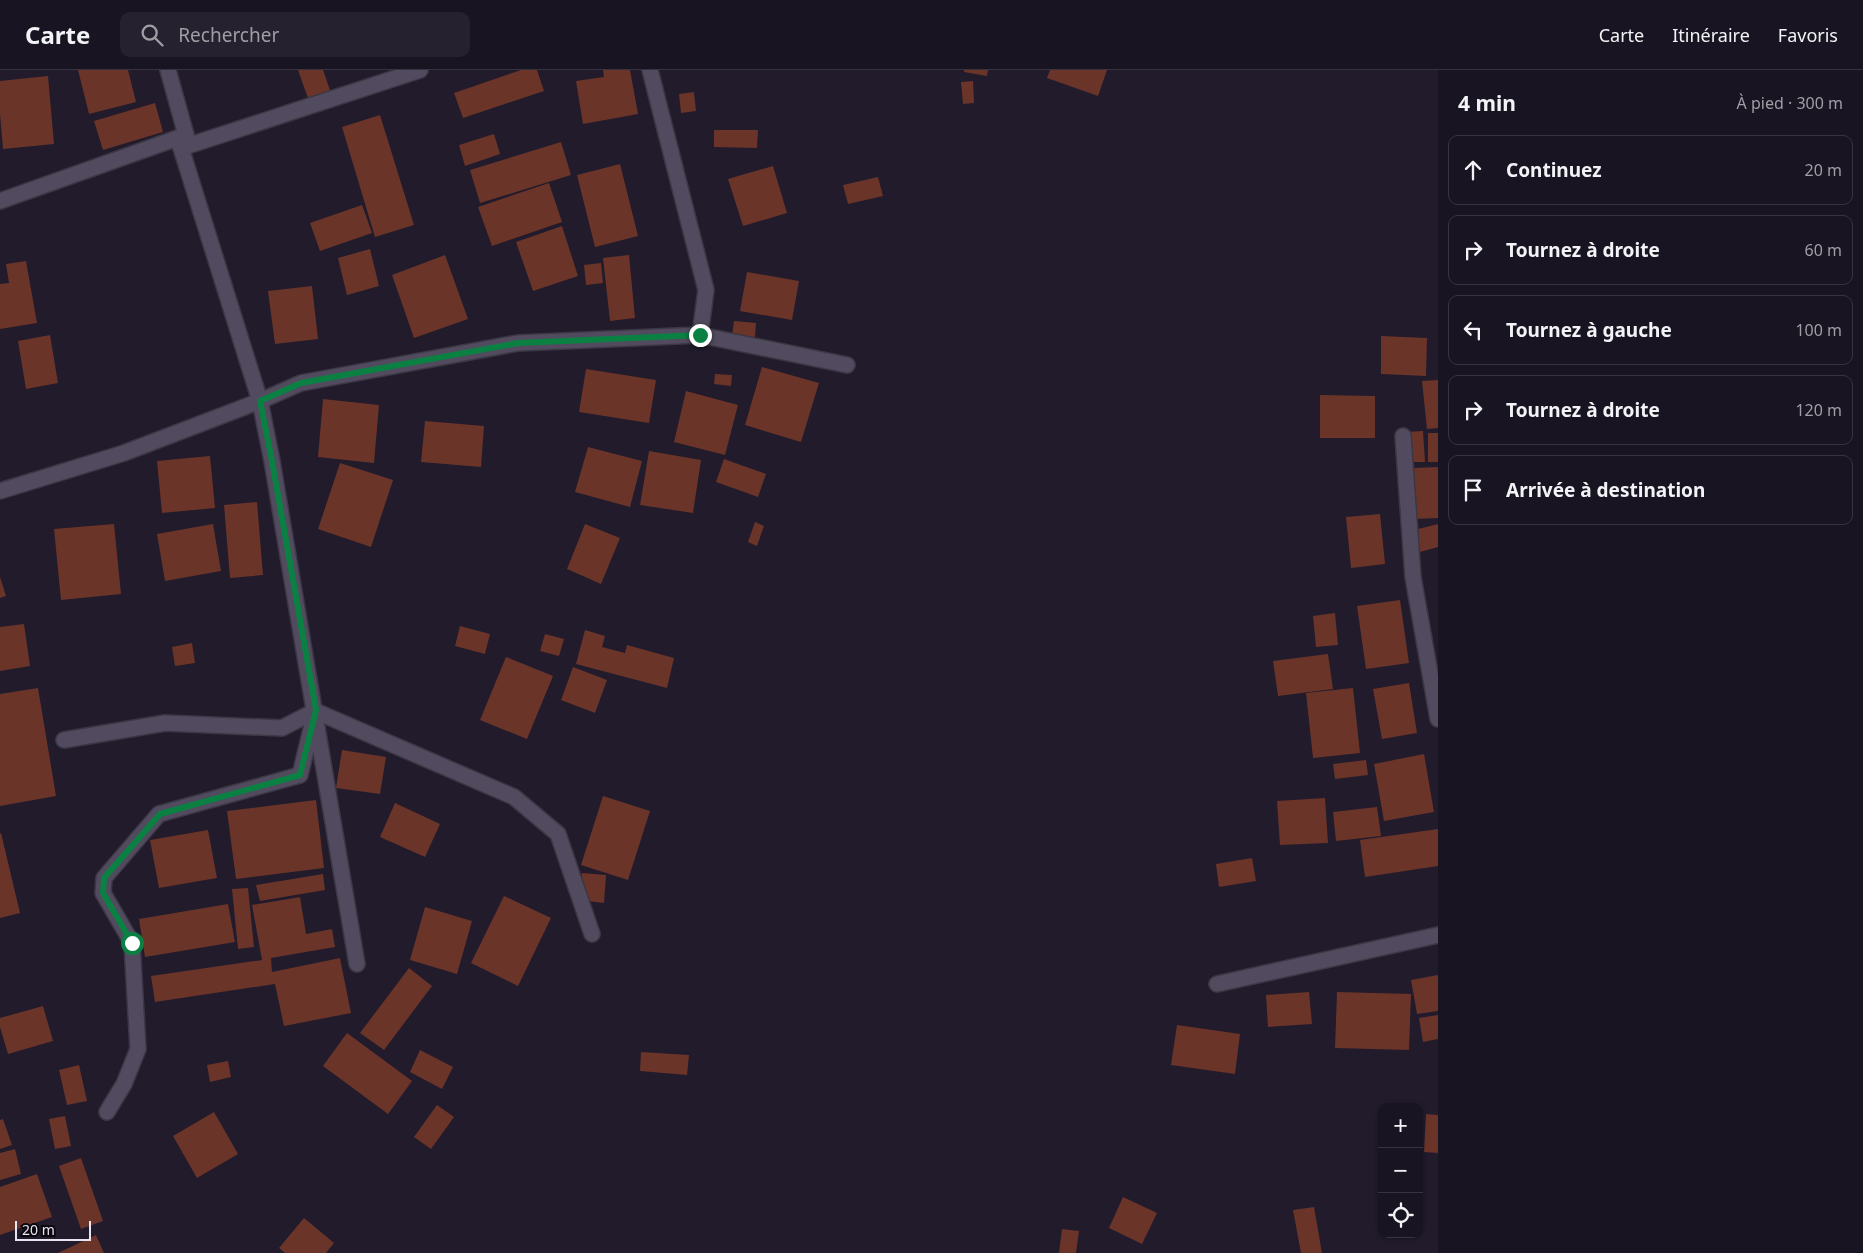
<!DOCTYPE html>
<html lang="fr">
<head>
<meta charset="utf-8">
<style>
  body { margin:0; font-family:"Noto Sans",sans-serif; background:#26212e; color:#f1f3f6 }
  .controls { position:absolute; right:15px; bottom:15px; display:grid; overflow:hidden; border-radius:10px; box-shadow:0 1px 4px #0004 }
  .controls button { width:45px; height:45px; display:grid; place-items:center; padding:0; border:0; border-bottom:1px solid #37333f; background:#191421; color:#f1f3f6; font:25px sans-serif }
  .scale { position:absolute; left:15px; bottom:12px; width:76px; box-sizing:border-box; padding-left:5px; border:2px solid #e8e4f0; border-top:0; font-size:14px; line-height:18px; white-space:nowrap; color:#e8e4f0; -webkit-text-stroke:4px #0a070e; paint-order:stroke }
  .stop { position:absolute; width:15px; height:15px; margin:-11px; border:4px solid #0b8043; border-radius:50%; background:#fff }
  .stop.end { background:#0b8043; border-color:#fff; box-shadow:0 1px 5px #0008 }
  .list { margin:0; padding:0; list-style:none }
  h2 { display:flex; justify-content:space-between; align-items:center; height:65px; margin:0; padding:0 20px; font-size:21px }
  h2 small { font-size:16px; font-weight:400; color:#9f9ea5 }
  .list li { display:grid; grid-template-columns:32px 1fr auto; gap:15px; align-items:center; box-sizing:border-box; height:70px; margin:0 10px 10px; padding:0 10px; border:1px solid #37333f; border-radius:10px }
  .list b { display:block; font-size:19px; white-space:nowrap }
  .list em { font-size:16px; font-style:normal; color:#9f9ea5 }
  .icon { flex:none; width:28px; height:28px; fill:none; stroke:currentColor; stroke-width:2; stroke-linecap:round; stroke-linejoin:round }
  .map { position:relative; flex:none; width:1438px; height:1183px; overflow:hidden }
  header { display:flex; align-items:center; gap:30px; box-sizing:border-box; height:70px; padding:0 25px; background:#191421; border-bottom:1px solid #37333f }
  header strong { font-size:24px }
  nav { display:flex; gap:28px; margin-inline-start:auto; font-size:18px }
  .search { width:350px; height:45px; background:#26212e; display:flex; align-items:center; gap:12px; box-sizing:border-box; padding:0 18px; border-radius:10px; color:#9f9ea5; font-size:19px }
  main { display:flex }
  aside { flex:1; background:#191421 }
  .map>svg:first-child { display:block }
</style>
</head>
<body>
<header>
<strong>Carte</strong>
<div class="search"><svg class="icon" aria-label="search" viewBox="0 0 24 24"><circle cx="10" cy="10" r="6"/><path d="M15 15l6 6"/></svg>Rechercher</div>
<nav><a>Carte</a><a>Itinéraire</a><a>Favoris</a></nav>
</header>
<main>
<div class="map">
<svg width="1438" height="1183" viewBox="0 0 1438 1183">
  <rect width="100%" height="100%" fill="#211b2c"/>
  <g fill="#6a3429">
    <polygon points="78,0 128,0 136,32 89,44"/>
    <polygon points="298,0 323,0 331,23 309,31"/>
    <polygon points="521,0 537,0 544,21 463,48 454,23"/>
    <polygon points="603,0 630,0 638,44 583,54 576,11 604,7"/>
    <polygon points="964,0 988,0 987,6 964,2"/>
    <polygon points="1050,0 1107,0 1098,26 1047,8"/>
    <polygon points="48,6 54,74 3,79 0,44 0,11"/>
    <polygon points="973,11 974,33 963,34 961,12"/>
    <polygon points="694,22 696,41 681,43 679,24"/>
    <polygon points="155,33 163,62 103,80 94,51"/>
    <polygon points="380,45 414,155 375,167 342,57"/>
    <polygon points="714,60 758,60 757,78 714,77"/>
    <polygon points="494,64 500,84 465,96 459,75"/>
    <polygon points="561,72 571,105 480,133 470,100"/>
    <polygon points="620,94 638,166 595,177 577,105"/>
    <polygon points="773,96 787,143 743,156 728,109"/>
    <polygon points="878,107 883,126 848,134 843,115"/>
    <polygon points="549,113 562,152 492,176 478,137"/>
    <polygon points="362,135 372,163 320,181 310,153"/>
    <polygon points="562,156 578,206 533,221 516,172"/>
    <polygon points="370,179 379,216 347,225 338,188"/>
    <polygon points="445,185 468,249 414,268 392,205"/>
    <polygon points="629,185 635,248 610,251 603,188"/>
    <polygon points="26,191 37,253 0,259 0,214 9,213 6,194"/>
    <polygon points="601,193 603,213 586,215 584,195"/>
    <polygon points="747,202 799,211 792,250 740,241"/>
    <polygon points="312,216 318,269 275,274 268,221"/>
    <polygon points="734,251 756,253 755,267 732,265"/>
    <polygon points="50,265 58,313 26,319 18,271"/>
    <polygon points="1381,266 1427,268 1426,306 1381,304"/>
    <polygon points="762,297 819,313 801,372 745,355"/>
    <polygon points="586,299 656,310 649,353 579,342"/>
    <polygon points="715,304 732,305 731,316 714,314"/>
    <polygon points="1438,310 1438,358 1427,359 1422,311"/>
    <polygon points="686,321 738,335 725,385 674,372"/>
    <polygon points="1320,325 1375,326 1375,368 1320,368"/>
    <polygon points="323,329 379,335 374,393 318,387"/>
    <polygon points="425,351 484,356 481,397 421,392"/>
    <polygon points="1423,361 1425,392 1407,392 1405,362"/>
    <rect x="1428" y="363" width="10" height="29"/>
    <polygon points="588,377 642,391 630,437 575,422"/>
    <polygon points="649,381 701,390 693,443 640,435"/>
    <polygon points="210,386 215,438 162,443 157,391"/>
    <polygon points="724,389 766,404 758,427 716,412"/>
    <polygon points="340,393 393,410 371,477 318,459"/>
    <polygon points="1438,397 1438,448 1415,449 1413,398"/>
    <polygon points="257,432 263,505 230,508 224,435"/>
    <polygon points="1380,444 1385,494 1351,498 1346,447"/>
    <polygon points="755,452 764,456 757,476 748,472"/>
    <polygon points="114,454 121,524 61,530 54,459"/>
    <polygon points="213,454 221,501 165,511 157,464"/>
    <polygon points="585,454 620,468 601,514 567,499"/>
    <polygon points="1438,454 1438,477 1420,482 1414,460"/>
    <polygon points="0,507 6,526 0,528"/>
    <polygon points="1400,530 1409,593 1366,599 1357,536"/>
    <polygon points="1335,543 1338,575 1316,577 1313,546"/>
    <polygon points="24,554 30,596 0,601 0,557"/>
    <polygon points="460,556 490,564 485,584 455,576"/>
    <polygon points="585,560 605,566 602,577 625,583 627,575 674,588 667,618 576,594"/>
    <polygon points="545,564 564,569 559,586 540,581"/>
    <polygon points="192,573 195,593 175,596 172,577"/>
    <polygon points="1328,584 1333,619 1278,626 1273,591"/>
    <polygon points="506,587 553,606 527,669 480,650"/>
    <polygon points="573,597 607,610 595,643 561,630"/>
    <polygon points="1409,613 1417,663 1382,669 1373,619"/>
    <polygon points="38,618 56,726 0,736 0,624"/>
    <polygon points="1353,618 1360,683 1313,688 1306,623"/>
    <polygon points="342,680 386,687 380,724 336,718"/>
    <polygon points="1424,684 1434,742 1384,751 1374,694"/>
    <polygon points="1366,690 1368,705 1335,709 1333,694"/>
    <polygon points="603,726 650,741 628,810 581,795"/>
    <polygon points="1325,728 1328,773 1280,775 1277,731"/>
    <polygon points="316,730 324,798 236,809 227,741"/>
    <polygon points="395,733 440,754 425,787 380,767"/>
    <polygon points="1377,737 1381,766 1336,771 1333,742"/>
    <polygon points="1438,759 1438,796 1365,807 1360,770"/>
    <polygon points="208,760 217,808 159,818 150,770"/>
    <polygon points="1,763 20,843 0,848 0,764"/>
    <polygon points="1252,788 1256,811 1219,817 1216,794"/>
    <polygon points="582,803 606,805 604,833 580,830"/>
    <polygon points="323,804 325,820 260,831 256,815"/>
    <polygon points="248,818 254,877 238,879 232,819"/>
    <polygon points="504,826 551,848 518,916 471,893"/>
    <polygon points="300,827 306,864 332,859 335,877 271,888 272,902 340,888 351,943 284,956 275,914 155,932 151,906 262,890 252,835"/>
    <polygon points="228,834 235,872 145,887 139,849"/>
    <polygon points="425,837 472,851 457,904 410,890"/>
    <polygon points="409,898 432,916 384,980 360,963"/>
    <polygon points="1438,905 1438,941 1417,944 1411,910"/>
    <polygon points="1309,922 1312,954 1268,957 1266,925"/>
    <polygon points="1337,922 1411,924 1409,980 1335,978"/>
    <polygon points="43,936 53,971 8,984 0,957 0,948"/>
    <polygon points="1438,945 1438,969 1423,972 1419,948"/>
    <polygon points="1177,955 1240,964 1235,1004 1171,995"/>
    <polygon points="347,963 412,1011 388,1044 323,996"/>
    <polygon points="420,980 453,997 442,1019 410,1002"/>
    <polygon points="641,982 689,985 687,1005 640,1001"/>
    <polygon points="228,991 231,1007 210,1012 207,995"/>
    <polygon points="79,995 87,1031 67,1035 59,1000"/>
    <polygon points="437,1035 454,1047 431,1079 414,1067"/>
    <polygon points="214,1042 238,1084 197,1108 173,1066"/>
    <polygon points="1426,1044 1438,1045 1438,1083 1424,1082"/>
    <polygon points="65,1046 71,1076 55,1079 49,1049"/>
    <polygon points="3,1049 12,1075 0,1079 0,1050"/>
    <polygon points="15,1079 21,1104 0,1110 0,1083"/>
    <polygon points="81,1088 103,1151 81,1159 59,1096"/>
    <polygon points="37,1104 52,1147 0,1165 0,1117"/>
    <polygon points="1123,1127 1157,1143 1142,1174 1109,1158"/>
    <polygon points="1314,1137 1322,1183 1301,1183 1293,1140"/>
    <polygon points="304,1148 334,1173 326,1183 285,1183 279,1178"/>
    <polygon points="1062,1159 1079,1161 1076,1183 1059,1183"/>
    <polygon points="96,1165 104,1183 58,1183"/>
  </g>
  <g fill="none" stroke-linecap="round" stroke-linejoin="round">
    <g stroke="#3c3744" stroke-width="18">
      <g id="street">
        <polyline points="168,0 186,65 181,78 260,331 272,391 357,894"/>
        <polyline points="650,0 706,220 700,265"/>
        <polyline points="181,78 420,0"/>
        <polyline points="0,131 186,65"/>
        <polyline points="1403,366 1413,507 1438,649"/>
        <polyline points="0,421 124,383 260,331 301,313 518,273 700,265 847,295"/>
        <polyline points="315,641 514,727 558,764 592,864"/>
        <polyline points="64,670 165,653 282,658 315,641"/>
        <polyline points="1217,914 1438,865"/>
        <polyline points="107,1042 124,1014 138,979 132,873 103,823 104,808 159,744 300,705 314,647"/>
      </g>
    </g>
    <use href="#street" stroke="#524b5f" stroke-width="15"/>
  </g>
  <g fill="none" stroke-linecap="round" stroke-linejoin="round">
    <polyline stroke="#0b8043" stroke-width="6" points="132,873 103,823 104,808 160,744 300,705 316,640 272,391 260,331 301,313 518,273 700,265"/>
  </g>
</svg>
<div class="controls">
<button>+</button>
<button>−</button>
<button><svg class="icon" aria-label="locate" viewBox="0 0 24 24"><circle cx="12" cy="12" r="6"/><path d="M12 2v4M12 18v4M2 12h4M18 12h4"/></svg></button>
</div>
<div class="scale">20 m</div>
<div class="stop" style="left:132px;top:873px"></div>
<div class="stop end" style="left:700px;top:265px"></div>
</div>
<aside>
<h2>4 min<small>À pied · 300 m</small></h2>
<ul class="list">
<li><svg class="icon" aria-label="ahead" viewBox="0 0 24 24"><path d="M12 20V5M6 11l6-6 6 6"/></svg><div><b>Continuez</b></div><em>20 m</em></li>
<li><svg class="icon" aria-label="right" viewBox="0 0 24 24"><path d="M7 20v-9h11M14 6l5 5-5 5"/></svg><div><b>Tournez à droite</b></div><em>60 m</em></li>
<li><svg class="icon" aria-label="left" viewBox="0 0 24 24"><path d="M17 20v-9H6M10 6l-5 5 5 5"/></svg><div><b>Tournez à gauche</b></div><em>100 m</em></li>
<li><svg class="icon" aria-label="right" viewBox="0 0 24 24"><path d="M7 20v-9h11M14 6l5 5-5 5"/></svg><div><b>Tournez à droite</b></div><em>120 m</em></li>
<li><svg class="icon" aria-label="arrive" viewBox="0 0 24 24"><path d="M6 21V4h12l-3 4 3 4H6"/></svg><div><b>Arrivée à destination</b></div></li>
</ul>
</aside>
</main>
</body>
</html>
